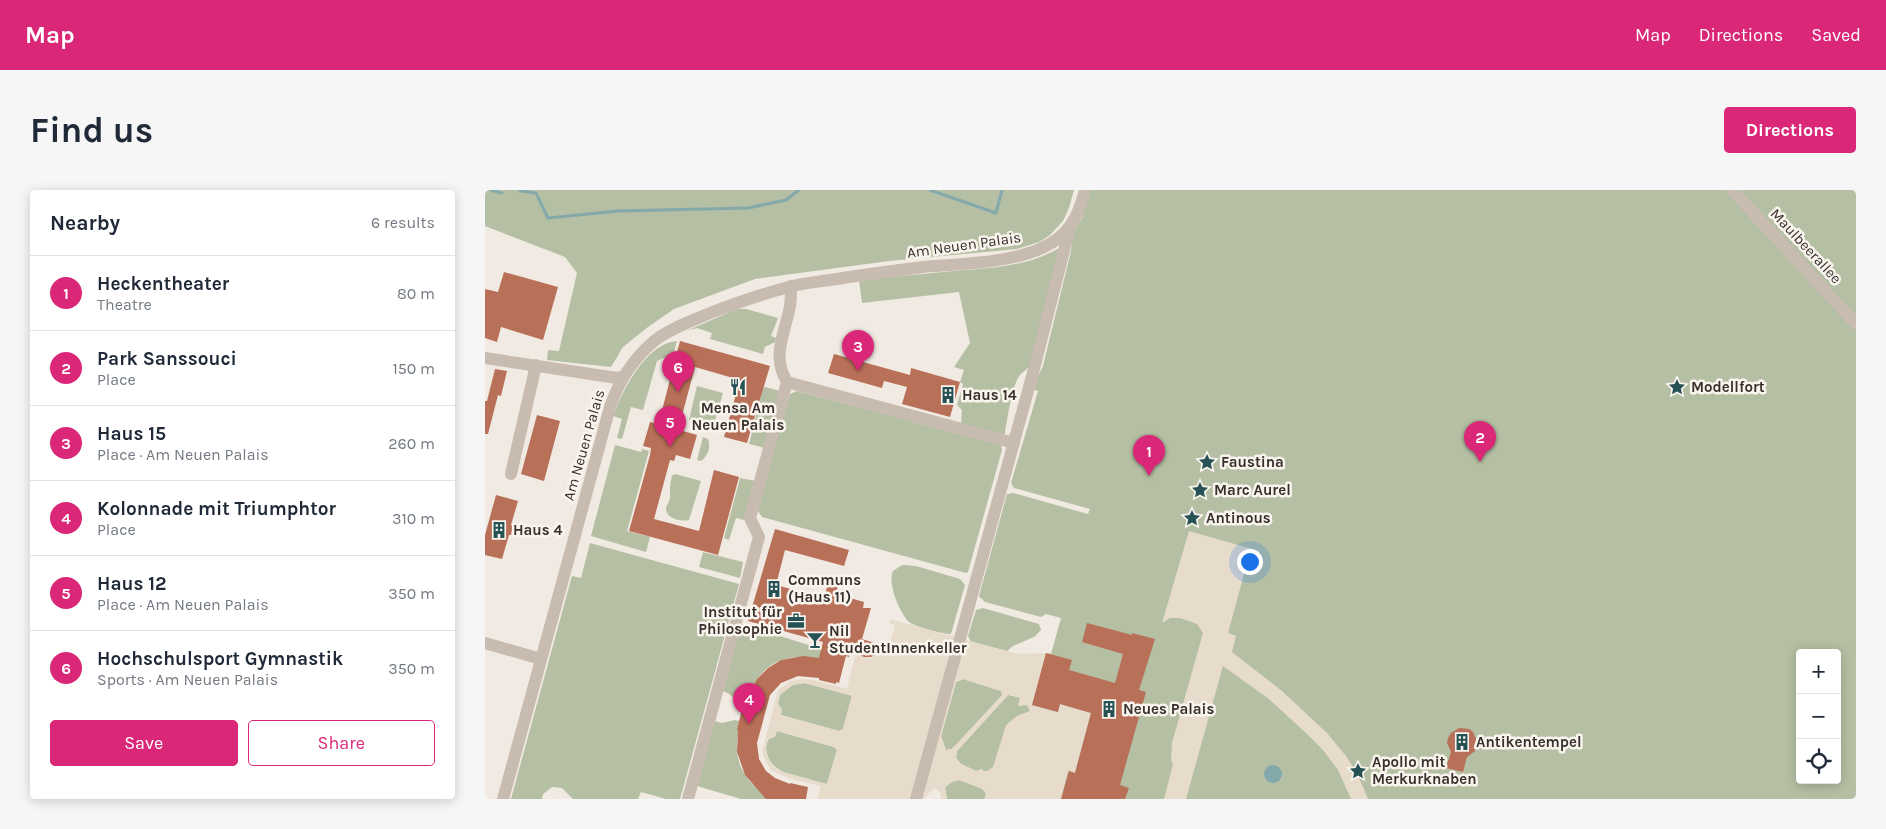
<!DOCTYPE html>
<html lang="en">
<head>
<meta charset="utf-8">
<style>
  body { margin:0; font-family:Karla,sans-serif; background:#f6f6f7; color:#1f2937 }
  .controls { position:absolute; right:15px; bottom:15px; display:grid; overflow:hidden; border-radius:5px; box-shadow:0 2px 12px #0003 }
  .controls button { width:45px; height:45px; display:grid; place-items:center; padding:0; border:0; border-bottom:1px solid #e0e1e3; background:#fff; color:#1f2937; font:25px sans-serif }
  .you { position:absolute; left:764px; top:371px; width:18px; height:18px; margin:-12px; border:4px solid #fff; border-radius:50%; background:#1a73e8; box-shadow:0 0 0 8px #1a73e833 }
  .badge { display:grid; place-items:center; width:32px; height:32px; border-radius:50%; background:#db2777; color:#fff; font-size:16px; font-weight:700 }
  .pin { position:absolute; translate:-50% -41px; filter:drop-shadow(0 1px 2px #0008) }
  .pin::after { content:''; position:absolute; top:26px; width:18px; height:15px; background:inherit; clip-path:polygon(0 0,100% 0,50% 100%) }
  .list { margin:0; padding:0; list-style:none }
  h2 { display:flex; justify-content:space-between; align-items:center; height:65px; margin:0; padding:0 20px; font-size:21px }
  h2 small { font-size:16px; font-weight:400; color:#747a83 }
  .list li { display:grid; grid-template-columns:32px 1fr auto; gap:15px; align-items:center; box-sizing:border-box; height:75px; padding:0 20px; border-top:1px solid #e0e1e3 }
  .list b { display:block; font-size:19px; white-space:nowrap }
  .list p { margin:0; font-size:16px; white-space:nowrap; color:#747a83 }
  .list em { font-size:16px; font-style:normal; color:#747a83 }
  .actions { display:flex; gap:10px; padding:15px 20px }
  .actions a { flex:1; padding:11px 0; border:1px solid #db2777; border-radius:5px; text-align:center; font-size:18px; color:#db2777 }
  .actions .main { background:#db2777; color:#fff }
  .icon { flex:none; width:28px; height:28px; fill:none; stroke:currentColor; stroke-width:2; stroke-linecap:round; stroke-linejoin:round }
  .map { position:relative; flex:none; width:1371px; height:609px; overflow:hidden; border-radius:5px }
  header { display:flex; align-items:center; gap:30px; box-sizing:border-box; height:70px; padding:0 25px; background:#db2777; color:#fff }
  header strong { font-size:24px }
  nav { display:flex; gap:28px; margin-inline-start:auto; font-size:18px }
  .intro { display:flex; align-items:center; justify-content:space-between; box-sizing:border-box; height:120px; padding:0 30px }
  h1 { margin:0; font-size:35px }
  .button { padding:12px 22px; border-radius:5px; background:#db2777; color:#fff; font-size:18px; font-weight:700 }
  main { display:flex; gap:30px; padding:0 30px }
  aside { flex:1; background:#fff; border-radius:5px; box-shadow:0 2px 12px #0003 }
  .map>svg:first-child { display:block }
</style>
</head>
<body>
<header>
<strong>Map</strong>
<nav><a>Map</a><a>Directions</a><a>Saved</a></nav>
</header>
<div class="intro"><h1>Find us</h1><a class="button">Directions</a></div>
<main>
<aside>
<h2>Nearby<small>6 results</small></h2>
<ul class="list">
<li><span class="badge">1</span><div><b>Heckentheater</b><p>Theatre</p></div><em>80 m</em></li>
<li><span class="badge">2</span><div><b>Park Sanssouci</b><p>Place</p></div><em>150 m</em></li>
<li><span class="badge">3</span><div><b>Haus 15</b><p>Place · Am Neuen Palais</p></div><em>260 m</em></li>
<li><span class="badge">4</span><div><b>Kolonnade mit Triumphtor</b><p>Place</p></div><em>310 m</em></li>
<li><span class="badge">5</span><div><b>Haus 12</b><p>Place · Am Neuen Palais</p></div><em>350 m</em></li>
<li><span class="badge">6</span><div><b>Hochschulsport Gymnastik</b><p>Sports · Am Neuen Palais</p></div><em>350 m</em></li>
</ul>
<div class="actions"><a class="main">Save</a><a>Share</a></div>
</aside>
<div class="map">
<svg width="1371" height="609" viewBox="0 0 1371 609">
  <rect width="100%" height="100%" fill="#f1eae2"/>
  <g fill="#b5bfa3" fill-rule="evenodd">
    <polygon points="0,0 589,0 584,18 578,31 564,46 554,52 532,59 404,71 270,89 189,119 163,137 138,157 126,177 62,170 63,160 74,161 92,83 80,67 0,36"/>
    <path d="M605,0H1371V609H462L460,598C469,587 482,589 492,597L497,579L491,581L476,574L471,568L472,561L523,505L536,508L534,515H547L561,463L566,464L576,428L561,424L556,427L500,412L494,406L522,304L528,303L603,324L605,319L529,298L526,293L553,201L547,199L558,176L586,61L588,43L597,28ZM1315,463H1352V590H1315Z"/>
    <path d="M576,57L546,174C543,179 539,181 535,185C526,196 522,234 519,248L476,236L477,220L472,215L478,194L475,192L479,180L469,177L485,153L474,102L377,113L374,90C405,87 437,84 469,81C506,78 543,77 576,57Z"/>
    <polygon points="252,119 261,119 293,128 286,146 291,148 290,152 280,157 278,164 225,149 227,143 212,138 201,141"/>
    <path d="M192,151L187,168H178L172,171L158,220L146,217L137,249L132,248L137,229L128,226C138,200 161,153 192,151Z"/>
    <polygon points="212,196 238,203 228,237 204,230"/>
    <polygon points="280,197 295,201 280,258 264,254 278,198"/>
    <polygon points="312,201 516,255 517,260 483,382 481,383 277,327 271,318 305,204"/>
    <path d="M218,247L223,249C226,257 223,266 216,271L212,270Z"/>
    <polygon points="130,255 156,262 157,259 164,261 142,341 165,347 161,362 106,346"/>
    <path d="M190,284L216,291L204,330C198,332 182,329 181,320C181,315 186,310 185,305C185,298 185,293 187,286Z"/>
    <polygon points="255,288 271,291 259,330 251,328 244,350 239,348"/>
    <polygon points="105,353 254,394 195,609 181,609 156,602 153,609 88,609 77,598 67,597 58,604 57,609 26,609 87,386 96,388"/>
    <polygon points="218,362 258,372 255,388 214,377"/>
    <path d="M417,375L431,376L475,389L480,395L466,444C457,444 431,437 424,432C415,424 402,393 408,381Z"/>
    <polygon points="498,418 554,434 556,440 549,447 528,456 522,461 486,452 483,446 491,420"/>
    <path d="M256,434L346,462L344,472C307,460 275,469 263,509L260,508L258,515C251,512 249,505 238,501Z"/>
    <polygon points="478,489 516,501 518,505 467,559 461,560 456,546 471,492"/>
    <polygon points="319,493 367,505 358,539 354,541 296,525 293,513 295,504 308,495"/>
    <path d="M250,530L254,531L252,539L254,540C246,572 261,596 290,609H256L212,596L229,531L237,533Z"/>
    <path d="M292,541L349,557L352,560L342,594C323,589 289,587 282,564C279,553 284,548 292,541Z"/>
  </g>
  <g fill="#e7dbcb" fill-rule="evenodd">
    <polygon points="704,341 774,361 769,379 761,377 743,443 751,446 747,462 797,501 842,543 861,566 872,583 883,609 866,609 853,580 838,560 821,543 784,509 738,476 701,609 679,609 688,574 686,570 687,553 718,443 712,434 695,428 685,428 677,433"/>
    <path d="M405,429L522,461L535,464L561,463L547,515L572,522L575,514L606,523L590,583L583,581L576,609H499L501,604L497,599L474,590L464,593L460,598L462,609H456L455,602L451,598L444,603L439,609H332L336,596L303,588L287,581L281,572L277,562L293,500L306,491L318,489L329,490L362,499L370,467V461L382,468H388L399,460L403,461L410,435L405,433ZM478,489L516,501L517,505L467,559L461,560L456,546L471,492ZM319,493L367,506L358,539L354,541L296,525L297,520L293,513L295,505L308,495ZM523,505L535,507L533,516L542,515L545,521L532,526L521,535L508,577L502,581H498V579L491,581L476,574L471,568L472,561ZM292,541L349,557L352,560L342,594L295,581L288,575L283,568L281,559L282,550L290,547Z"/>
  </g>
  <circle fill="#84a9ab" cx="788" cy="584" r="9"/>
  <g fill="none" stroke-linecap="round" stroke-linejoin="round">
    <g stroke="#84a9ab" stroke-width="3">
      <polyline points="6,0 17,3"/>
      <polyline points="445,0 511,23 517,0"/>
      <polyline points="35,1 51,3 63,28 133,21 263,18 301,10 314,0"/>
    </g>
  </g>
  <g fill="#b97058">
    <polygon points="19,82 73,97 58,150 16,137 12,152 0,148 0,99 13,102"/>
    <polygon points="195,151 285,176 262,253 239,247 255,190 210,177 195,233 199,235 198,241 212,245 205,269 191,265 189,271 185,270 169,329 214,341 229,280 254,287 233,365 144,341 165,265 166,258 158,256 165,232 173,234 175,228"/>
    <polygon points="349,164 425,185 426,178 475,192 465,227 417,214 422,197 399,191 397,198 343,183"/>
    <polygon points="10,179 22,181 16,206 13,205 3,244 0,244 0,211 2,211"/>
    <polygon points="52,225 75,231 59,291 36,284"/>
    <polygon points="11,305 33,311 26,335 28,336 26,345 24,345 17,369 0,365 0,345"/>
    <polygon points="290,339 364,360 359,376 300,360 291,395 339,408 344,390 354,392 351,404 379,412 378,418 386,418 377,449 399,456 393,464 386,467 379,467 366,461 364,467 361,466 354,493 351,492 351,494 334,490 334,488 313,486 296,493 285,505 272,553 274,569 281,581 290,588 305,594 305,593 323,597 321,609 281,609 260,585 252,562 253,540 252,539 260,508 262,508 272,489 283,478 296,470 318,466 334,468 338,452 263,431"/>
    <polygon points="602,433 647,445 647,443 670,449 654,500 661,502 635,595 644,598 640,609 576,609 584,581 590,583 606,523 575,514 573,522 547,515 561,463 587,470 584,480 630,493 638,464 597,452"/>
    <polygon points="974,538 984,539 988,542 992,551 990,561 982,567 978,582 961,578 966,562 962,553 963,548 966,543"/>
  </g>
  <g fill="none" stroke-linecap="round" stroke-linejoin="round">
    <g stroke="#c8bbaf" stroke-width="12">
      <polyline points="1247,0 1371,134"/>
      <polyline points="0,168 132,188 137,187"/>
      <polyline points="302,192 529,253"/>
      <polyline points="26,284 51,175"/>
      <polyline points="0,453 56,469"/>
      <path d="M18,609L125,217C134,191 147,170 168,152C181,140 209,130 225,123C251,113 277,104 304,97C317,93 331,92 345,90C376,85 407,81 438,77C474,74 525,73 557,58C584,46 593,27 600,0"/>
      <path d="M203,609L274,347L265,328L302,192C286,165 300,144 305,116C306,110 306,103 306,96"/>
      <polyline points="431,609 549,179 585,37"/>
    </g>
  </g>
  <defs>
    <g id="restaurant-bare" transform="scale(1.35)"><path d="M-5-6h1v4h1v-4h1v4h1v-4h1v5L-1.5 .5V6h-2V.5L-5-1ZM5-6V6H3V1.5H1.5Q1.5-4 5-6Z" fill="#265255" stroke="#f9f4ee" stroke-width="2.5" paint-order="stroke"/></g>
    <g id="sight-bare" transform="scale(1.35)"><path d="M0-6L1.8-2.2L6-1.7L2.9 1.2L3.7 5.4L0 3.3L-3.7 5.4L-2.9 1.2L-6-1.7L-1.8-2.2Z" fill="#265255" stroke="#f9f4ee" stroke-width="2.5" paint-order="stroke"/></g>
    <g id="building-bare" transform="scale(1.35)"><path d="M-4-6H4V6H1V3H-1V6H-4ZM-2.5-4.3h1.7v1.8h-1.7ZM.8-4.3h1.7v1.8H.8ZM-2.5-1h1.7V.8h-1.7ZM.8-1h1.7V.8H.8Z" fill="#265255" stroke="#f9f4ee" stroke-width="2.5" paint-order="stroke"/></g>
    <g id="office-bare" transform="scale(1.35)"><path d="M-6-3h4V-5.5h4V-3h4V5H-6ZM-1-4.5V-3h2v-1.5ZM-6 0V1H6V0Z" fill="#265255" stroke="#f9f4ee" stroke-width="2.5" paint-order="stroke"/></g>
    <g id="bar-bare" transform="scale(1.35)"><path d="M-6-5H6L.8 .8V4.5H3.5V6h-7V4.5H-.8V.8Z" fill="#265255" stroke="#f9f4ee" stroke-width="2.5" paint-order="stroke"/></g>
  </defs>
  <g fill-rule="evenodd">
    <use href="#restaurant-bare" x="253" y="197"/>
    <use href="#sight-bare" x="1192" y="197"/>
    <use href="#building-bare" x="463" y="205"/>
    <use href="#sight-bare" x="722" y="272"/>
    <use href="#sight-bare" x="715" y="300"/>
    <use href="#sight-bare" x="707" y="328"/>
    <use href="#building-bare" x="14" y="340"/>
    <use href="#building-bare" x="289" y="399"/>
    <use href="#office-bare" x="311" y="431"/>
    <use href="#bar-bare" x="330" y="450"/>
    <use href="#building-bare" x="624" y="519"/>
    <use href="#building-bare" x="977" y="552"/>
    <use href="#sight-bare" x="873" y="581"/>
  </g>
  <g text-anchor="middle" stroke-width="5" stroke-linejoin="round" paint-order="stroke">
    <g font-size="15" fill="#38302c" stroke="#f9f4ee">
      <text transform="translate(479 55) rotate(-8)" y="5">Am Neuen Palais</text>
      <text transform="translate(1321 56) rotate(47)" y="5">Maulbeerallee</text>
      <text transform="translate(99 255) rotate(-74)" y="5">Am Neuen Palais</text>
    </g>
    <g font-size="15" font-weight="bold" fill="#38302c" stroke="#f9f4ee" text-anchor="start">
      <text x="1206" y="202">Modellfort</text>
      <text x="477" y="210">Haus 14</text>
      <text x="253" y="223" text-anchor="middle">Mensa Am<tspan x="253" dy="17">Neuen Palais</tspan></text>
      <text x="736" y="277">Faustina</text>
      <text x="729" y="305">Marc Aurel</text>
      <text x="721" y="333">Antinous</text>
      <text x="28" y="345">Haus 4</text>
      <text x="303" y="395">Communs<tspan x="303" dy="17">(Haus 11)</tspan></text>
      <text x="297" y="427" text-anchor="end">Institut für<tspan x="297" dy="17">Philosophie</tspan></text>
      <text x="344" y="446">Nil<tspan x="344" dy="17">StudentInnenkeller</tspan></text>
      <text x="638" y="524">Neues Palais</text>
      <text x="991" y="557">Antikentempel</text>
      <text x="887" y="577">Apollo mit<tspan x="887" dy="17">Merkurknaben</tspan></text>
    </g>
  </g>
</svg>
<div class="controls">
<button>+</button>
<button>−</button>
<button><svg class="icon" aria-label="locate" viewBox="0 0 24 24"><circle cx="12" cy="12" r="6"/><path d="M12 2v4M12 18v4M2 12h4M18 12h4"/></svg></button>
</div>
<div class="you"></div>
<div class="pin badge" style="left:664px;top:286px">1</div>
<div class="pin badge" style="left:995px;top:272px">2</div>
<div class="pin badge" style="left:373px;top:181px">3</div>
<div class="pin badge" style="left:264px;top:534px">4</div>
<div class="pin badge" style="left:185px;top:257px">5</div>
<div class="pin badge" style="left:193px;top:202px">6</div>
</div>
</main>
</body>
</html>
